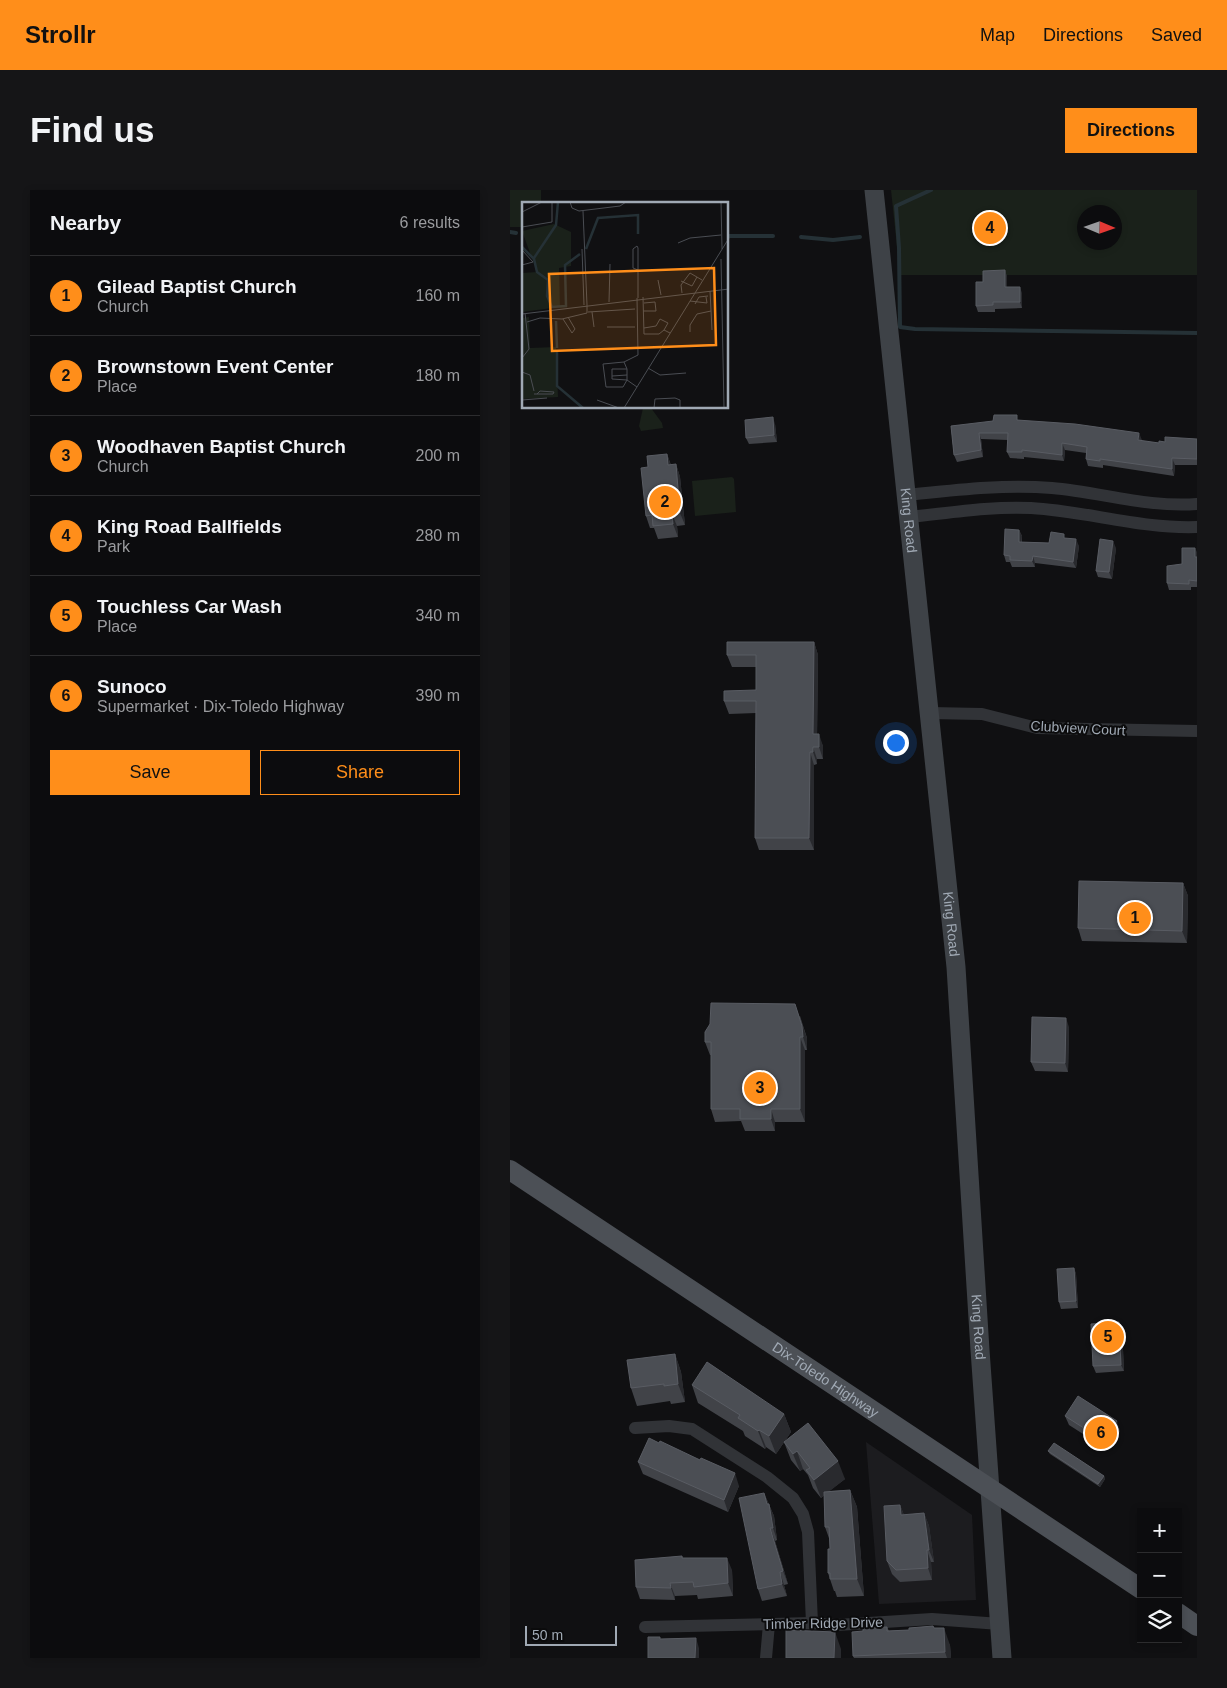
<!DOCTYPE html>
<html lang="en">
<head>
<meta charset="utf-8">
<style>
  body { margin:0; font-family:Arial,sans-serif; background:#151517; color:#f1f3f6 }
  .controls { position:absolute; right:15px; bottom:15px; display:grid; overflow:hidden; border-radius:0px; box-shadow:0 2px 8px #0003 }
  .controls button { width:45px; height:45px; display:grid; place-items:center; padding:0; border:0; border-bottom:1px solid #2c2c2e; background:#0c0c0e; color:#f1f3f6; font:25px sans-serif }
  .compass { position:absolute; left:567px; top:15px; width:45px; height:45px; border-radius:50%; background:#0c0c0e; box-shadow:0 2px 8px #0003; rotate:92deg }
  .scale { position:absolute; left:15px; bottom:12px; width:92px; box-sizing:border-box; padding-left:5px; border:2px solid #a0a9b4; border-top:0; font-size:14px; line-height:18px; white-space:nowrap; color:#a0a9b4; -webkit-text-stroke:4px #0b0b0c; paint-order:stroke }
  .you { position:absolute; left:385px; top:552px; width:18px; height:18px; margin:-12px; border:4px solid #fff; border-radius:50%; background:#1a73e8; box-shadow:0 0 0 8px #1a73e833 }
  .badge { display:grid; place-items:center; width:32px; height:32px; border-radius:50%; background:#ff8e1a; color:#111; font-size:16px; font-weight:700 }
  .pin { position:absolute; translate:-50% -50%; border:2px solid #fff; box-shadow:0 1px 5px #0006 }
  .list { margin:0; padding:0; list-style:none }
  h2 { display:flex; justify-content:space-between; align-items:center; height:65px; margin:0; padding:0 20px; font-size:21px }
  h2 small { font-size:16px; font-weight:400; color:#9a9b9e }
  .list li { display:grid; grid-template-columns:32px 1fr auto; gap:15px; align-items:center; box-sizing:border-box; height:80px; padding:0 20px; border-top:1px solid #2c2c2e }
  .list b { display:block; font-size:19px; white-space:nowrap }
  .list p { margin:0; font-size:16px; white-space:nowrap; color:#9a9b9e }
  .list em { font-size:16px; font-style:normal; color:#9a9b9e }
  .actions { display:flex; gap:10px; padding:15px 20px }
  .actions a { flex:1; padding:11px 0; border:1px solid #ff8e1a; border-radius:0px; text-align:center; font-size:18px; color:#ff8e1a }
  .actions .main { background:#ff8e1a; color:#111 }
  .icon { flex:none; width:28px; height:28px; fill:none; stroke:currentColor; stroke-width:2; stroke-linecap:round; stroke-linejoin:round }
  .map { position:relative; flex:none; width:687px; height:1468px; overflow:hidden; border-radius:0px }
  header { display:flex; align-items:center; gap:30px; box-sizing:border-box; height:70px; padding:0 25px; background:#ff8e1a; color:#111 }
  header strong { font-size:24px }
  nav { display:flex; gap:28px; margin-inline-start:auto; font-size:18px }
  .intro { display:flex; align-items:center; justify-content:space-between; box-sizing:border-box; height:120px; padding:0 30px }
  h1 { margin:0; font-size:35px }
  .button { padding:12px 22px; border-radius:0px; background:#ff8e1a; color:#111; font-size:18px; font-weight:700 }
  main { display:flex; gap:30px; padding:0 30px }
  aside { flex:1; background:#0c0c0e; border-radius:0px; box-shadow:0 2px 8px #0003 }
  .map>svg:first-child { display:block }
</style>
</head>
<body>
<header>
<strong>Strollr</strong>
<nav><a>Map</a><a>Directions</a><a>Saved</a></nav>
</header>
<div class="intro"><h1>Find us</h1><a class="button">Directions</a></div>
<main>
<aside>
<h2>Nearby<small>6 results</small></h2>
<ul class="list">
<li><span class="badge">1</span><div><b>Gilead Baptist Church</b><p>Church</p></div><em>160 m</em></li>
<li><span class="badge">2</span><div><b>Brownstown Event Center</b><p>Place</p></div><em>180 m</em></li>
<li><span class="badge">3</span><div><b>Woodhaven Baptist Church</b><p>Church</p></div><em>200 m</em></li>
<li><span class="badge">4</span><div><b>King Road Ballfields</b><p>Park</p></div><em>280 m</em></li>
<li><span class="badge">5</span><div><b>Touchless Car Wash</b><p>Place</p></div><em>340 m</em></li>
<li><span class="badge">6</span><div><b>Sunoco</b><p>Supermarket · Dix-Toledo Highway</p></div><em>390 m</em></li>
</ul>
<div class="actions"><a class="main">Save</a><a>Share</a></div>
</aside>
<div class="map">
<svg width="687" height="1468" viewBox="0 0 687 1468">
  <rect width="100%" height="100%" fill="#101012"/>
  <polygon fill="#1c1c1f" points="356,1252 462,1325 466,1410 369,1414"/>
  <g fill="#1a211a" fill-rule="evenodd">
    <polygon points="0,0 31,0 31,14 14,14 14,37 0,37"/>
    <path d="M381,0H687V85H390ZM574,22H604V52H574Z"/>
    <polygon points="133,218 141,218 152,233 153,238 131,241 129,236"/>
    <polygon points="222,287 224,289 226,322 185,326 182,291"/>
  </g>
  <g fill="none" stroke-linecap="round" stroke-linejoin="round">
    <g stroke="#253136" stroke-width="4">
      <polyline points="421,0 386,16 389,58 390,137 405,139 687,143"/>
      <polyline points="0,42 6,43"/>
      <polyline points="218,46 263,46"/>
      <polyline points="291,47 323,50 350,47"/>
    </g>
    <g stroke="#313337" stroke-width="12">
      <path d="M396,305C445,300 493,294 542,298C590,302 639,318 687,314"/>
      <path d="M399,327C439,323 480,316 521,318C576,321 631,339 687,337"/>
      <polyline points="420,523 472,524 527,538 687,541"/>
      <polyline points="125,1238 159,1236 182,1239 257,1287 283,1308 293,1324 298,1342 302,1433"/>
      <polyline points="135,1437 302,1433 327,1435 422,1429 490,1434"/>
      <polyline points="256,1468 259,1434"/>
    </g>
    <path stroke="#3e4247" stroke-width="19" id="s1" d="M364,0L446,777L470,1160L492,1468"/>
    <g stroke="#4c5056" stroke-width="20">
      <path id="s2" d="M0,980L631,1399"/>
      <polyline points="668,1423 687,1436"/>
    </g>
  </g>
  <g fill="#414348">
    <polygon points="495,80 497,87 497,97 512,103 512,118 485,119 485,122 468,122 466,116 473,92"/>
    <polygon points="508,230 632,250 631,251 649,253 655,252 687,249 687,275 665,275 664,286 593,275 593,278 578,276 576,269 576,263 555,260 554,271 514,267 514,269 500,268 497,262 498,250 471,249 473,267 447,272 444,265 441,236"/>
    <polygon points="265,234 267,252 239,254 236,248"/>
    <polygon points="157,264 161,275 166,274 170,287 175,335 167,336 168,347 148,349 144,338 140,338 136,326 138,277"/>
    <polygon points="509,340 512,346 512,352 539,353 556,348 569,356 566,378 525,373 525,377 502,377 500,372 496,372 494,365"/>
    <polygon points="606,358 602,389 588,387 586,381"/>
    <polygon points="687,362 687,397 681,397 681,400 659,400 657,393 672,374"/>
    <polygon points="304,452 308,465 307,544 313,556 313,569 307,569 307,574 304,575 304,660 249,660 245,648 246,523 219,524 214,511 246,500 246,477 222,477 217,465"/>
    <polygon points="673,693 678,706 677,753 572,751 568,738"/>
    <polygon points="290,826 297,848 297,860 295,860 295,932 265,932 265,941 235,941 231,931 205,932 201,919 201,865 200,865 195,852"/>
    <polygon points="559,837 558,882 525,881 521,872"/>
    <polygon points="564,1078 566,1084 568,1118 551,1119 549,1112"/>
    <polygon points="612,1139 614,1181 586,1183 583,1176"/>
    <polygon points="165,1164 171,1182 175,1212 161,1214 160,1211 127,1216 121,1198"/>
    <polygon points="182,1195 274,1224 281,1242 266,1264 256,1257 255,1259 235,1246 233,1241 188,1213"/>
    <polygon points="555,1226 610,1241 598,1260 559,1235"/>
    <polygon points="274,1252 335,1289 319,1301 340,1300 347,1317 354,1406 327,1407 325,1401 324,1401 318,1383 320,1359 320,1351 315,1337 314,1305 311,1308 303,1298 298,1285 293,1279 290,1281 281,1270"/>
    <polygon points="538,1261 594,1286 595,1289 590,1297 540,1264"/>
    <polygon points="128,1272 229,1296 218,1322 133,1284"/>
    <polygon points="254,1303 264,1326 267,1350 265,1351 278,1394 274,1395 277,1406 252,1411 248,1399"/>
    <polygon points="390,1315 394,1325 414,1323 419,1336 424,1372 421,1372 422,1390 390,1392 382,1384 377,1371"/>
    <polygon points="172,1366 173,1368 222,1380 223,1406 188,1409 187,1405 165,1406 165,1410 130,1409 126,1397"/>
    <polygon points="423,1436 424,1438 440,1455 441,1468 344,1468 343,1466 377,1437 379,1441 399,1440"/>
  </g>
  <g fill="#292a2e">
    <polygon points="495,80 497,87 497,103 495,97"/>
    <polygon points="510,97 512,103 512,118 510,112"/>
    <polygon points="263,227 265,234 267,252 264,245"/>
    <polygon points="469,243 471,249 473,267 471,260"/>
    <polygon points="629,243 632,250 631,257 628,250"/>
    <polygon points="552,253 555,260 554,271 552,265"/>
    <polygon points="157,264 161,276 158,275"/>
    <polygon points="662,268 665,275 664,286 662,279"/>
    <polygon points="166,274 170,287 175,335 170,323"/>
    <polygon points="162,324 167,336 168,347 163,334"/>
    <polygon points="509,340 512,346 511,358 509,352"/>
    <polygon points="566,349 569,356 566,378 563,372"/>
    <polygon points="603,351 606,358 602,389 599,382"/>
    <polygon points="685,358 687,362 687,372 685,367"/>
    <polygon points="523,366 525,373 525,377 522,371"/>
    <polygon points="304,452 308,465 307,556 303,544"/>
    <polygon points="309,544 313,556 313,569 309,557"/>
    <polygon points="303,557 307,569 307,574 303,562"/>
    <polygon points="300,562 304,575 304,660 299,648"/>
    <polygon points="673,693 678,706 677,753 672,741"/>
    <polygon points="285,814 297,848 297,860 293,847"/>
    <polygon points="556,828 559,837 558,882 555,873"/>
    <polygon points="290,847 295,860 295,932 290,919"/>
    <polygon points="261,919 265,932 265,941 261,929"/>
    <polygon points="564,1078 566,1084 568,1118 566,1111"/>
    <polygon points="609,1132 612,1139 614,1181 611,1175"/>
    <polygon points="165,1164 171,1182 175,1212 168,1194"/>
    <polygon points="274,1224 281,1242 266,1264 259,1246"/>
    <polygon points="607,1231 610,1241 598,1260 594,1251"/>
    <polygon points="249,1240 256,1257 255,1259 248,1241"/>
    <polygon points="287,1261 293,1279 290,1281 283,1264"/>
    <polygon points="328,1271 335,1289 311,1308 304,1290"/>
    <polygon points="225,1283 229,1296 218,1322 214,1310"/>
    <polygon points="594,1286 595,1289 590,1297 588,1294"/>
    <polygon points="340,1300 347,1317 354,1406 347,1389"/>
    <polygon points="254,1303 264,1326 267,1350 263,1338"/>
    <polygon points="390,1315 395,1327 391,1325"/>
    <polygon points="414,1323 419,1336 424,1372 419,1360"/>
    <polygon points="260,1338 265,1351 278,1394 273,1381"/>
    <polygon points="417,1360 421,1372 422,1390 418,1378"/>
    <polygon points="217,1368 222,1380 223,1406 218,1393"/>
    <polygon points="270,1382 274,1395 277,1406 272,1394"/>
    <polygon points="160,1393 165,1406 165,1410 161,1398"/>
    <polygon points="434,1438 440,1455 441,1468 437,1468 435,1462"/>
    <polygon points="325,1442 331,1459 331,1468 324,1468"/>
    <polygon points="186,1448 189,1458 189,1468 185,1468"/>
  </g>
  <g fill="#4b4e54" stroke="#595c63">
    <polygon points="495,80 495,97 510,97 510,112 483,112 483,115 466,116 466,92 473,92 473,81"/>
    <polygon points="484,225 507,225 507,230 565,234 629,243 628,250 649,253 649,251 655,252 655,247 687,249 687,269 662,268 662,279 590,269 590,271 576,269 577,257 552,253 552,265 512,260 512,262 497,262 498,243 469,243 471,260 444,265 441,236 483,231"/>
    <polygon points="263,227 264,245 236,248 235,230"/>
    <polygon points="157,264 158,275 166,274 170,323 162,324 163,334 143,336 142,325 136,326 131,278 138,277 137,266"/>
    <polygon points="495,339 509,340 509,352 539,353 541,342 554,344 554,348 566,349 563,372 523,366 522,371 500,370 500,366 494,365"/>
    <polygon points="590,349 603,351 599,382 586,381"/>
    <polygon points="672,358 685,358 685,367 687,367 687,391 679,390 679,394 657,393 657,376 672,374"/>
    <polygon points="217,452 304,452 303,544 309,544 309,557 303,557 303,562 300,562 299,648 245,648 246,511 214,511 214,501 246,500 246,465 217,465"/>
    <polygon points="569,691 673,693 672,741 568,738"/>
    <polygon points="201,813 285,814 292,836 293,847 290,847 290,919 261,919 261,929 230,929 230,919 201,919 201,852 195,852 195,842 200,834"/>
    <polygon points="522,827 556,828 555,873 521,872"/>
    <polygon points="564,1078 566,1111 549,1112 547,1079"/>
    <polygon points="609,1132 611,1175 583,1176 581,1134"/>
    <polygon points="165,1164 168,1194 154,1196 154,1194 121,1198 117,1170"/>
    <polygon points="197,1172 274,1224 259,1246 249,1240 248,1241 228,1228 230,1225 182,1195"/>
    <polygon points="568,1206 607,1231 594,1251 555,1226"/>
    <polygon points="298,1233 328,1271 304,1290 296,1280 300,1278 287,1261 283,1264 274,1252"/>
    <polygon points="139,1248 149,1253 150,1251 190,1270 191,1268 225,1283 214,1310 128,1272"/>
    <polygon points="544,1253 594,1286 588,1294 538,1261"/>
    <polygon points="340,1300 347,1389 320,1389 320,1383 318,1383 318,1359 320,1359 319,1337 315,1337 314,1302"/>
    <polygon points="254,1303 257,1314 259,1314 263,1338 260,1338 273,1381 270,1382 272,1394 248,1399 229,1308"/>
    <polygon points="390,1315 391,1325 414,1323 419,1360 417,1360 418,1378 386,1380 377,1371 374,1316"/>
    <polygon points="172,1366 172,1368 217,1368 218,1393 184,1397 183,1392 160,1393 161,1398 126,1397 125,1370"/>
    <polygon points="423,1436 424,1438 434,1438 435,1462 343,1466 342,1442 353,1441 353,1438 377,1437 377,1441 399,1440 399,1438"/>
    <polygon points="276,1440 325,1442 324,1468 276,1468"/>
    <polygon points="138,1447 150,1447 150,1449 186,1448 185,1468 138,1468"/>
  </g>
  <g text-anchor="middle" stroke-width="4" stroke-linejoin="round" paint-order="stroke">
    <g font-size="14" fill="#a0a9b4" stroke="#0b0b0c">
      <text dy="5" stroke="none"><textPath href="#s1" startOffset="332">King Road</textPath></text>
      <text transform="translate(568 538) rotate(3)" y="5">Clubview Court</text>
      <text dy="5" stroke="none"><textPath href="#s1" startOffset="738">King Road</textPath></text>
      <text dy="5" stroke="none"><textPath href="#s1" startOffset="1142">King Road</textPath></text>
      <text dy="5" stroke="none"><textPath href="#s2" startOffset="379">Dix-Toledo Highway</textPath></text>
      <text transform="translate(313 1433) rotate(-1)" y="5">Timber Ridge Drive</text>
    </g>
  </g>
  <g transform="translate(12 12)">
    <rect width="206" height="206" fill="#101012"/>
    <path d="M32,22L49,30V64L37,66L38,105L0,110V71L15,70L0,29ZM7,115L8,146L34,145L36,195L0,197V116Z" fill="#1a211a"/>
    <path fill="none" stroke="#253136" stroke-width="2.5" d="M0,45L12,57L15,70L26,78L25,94L30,105L44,104L43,63L58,52M64,47L76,16L116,13V32M12,56L34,23L36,0M34,119L35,146M35,148V184L61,206"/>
    <path fill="none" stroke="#4a4d53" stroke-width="1" d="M48,0L50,6L57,9L98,4L104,0M199,0L200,47M61,9L65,103M0,10L20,0M0,25L30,20V0M156,41L168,36L199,33M60,47L62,103M0,48L11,60L0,63M199,57L202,206M116,68L111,66V47L115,44L116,46V96M136,78L139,93M159,79L170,84L175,75M188,89L190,128M160,91L159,83L168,71L180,78M121,95L122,132H137L142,128L148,131M168,99L185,101L184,95M87,100L88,62M173,102L177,95L186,94M121,109H134L133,100L122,101M66,110L113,107M70,110L72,125M0,112L207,87M41,117L50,131L53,127L46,115M5,120L18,116L40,117L65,111V103M85,125H113M122,126L134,124L138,117L146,121L142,128M168,130V123L175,112L189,109M0,156L7,147L3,111M102,160L105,167V178L90,177V167H105M126,166L138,173L164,171M0,170L8,173L12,189M90,174L105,173M115,185L105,178L101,185H84L81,162L102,160L116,153L115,96M12,192H31L32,190L18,189L15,192M0,198L25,196M75,198L97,206M102,206L207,36M132,206L133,197L153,196L158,198V206"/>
    <path fill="#ff8e1a" fill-opacity="0.15" stroke="#ff8e1a" stroke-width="2.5" d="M192,66L194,143L30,149L27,72Z"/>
    <rect width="206" height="206" fill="none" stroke="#a0a9b4" stroke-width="2.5"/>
  </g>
</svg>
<div class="controls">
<button>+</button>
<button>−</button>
<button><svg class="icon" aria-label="layers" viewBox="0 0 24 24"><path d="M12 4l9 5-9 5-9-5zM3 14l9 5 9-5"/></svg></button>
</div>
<svg class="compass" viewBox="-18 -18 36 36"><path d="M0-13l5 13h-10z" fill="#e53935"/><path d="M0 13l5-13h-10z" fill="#9a9b9e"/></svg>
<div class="scale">50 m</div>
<div class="you"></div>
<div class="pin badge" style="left:625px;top:728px">1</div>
<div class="pin badge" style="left:155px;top:312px">2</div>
<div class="pin badge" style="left:250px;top:898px">3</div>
<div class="pin badge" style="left:480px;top:38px">4</div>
<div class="pin badge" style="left:598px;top:1147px">5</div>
<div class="pin badge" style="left:591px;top:1243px">6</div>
</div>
</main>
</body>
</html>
